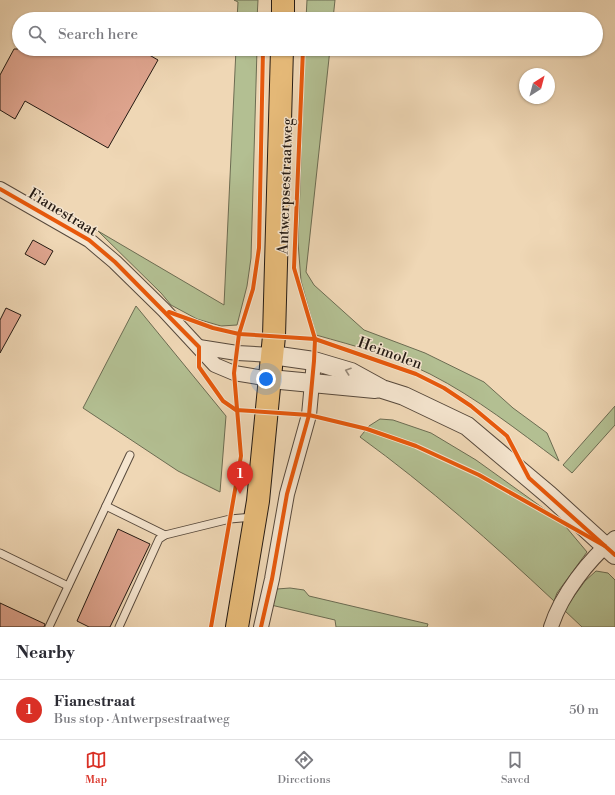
<!DOCTYPE html>
<html lang="en">
<head>
<meta charset="utf-8">
<style>
  body { margin:0; font-family:"Libre Bodoni",serif; background:#f2f2f3; color:#2b2b33 }
  .compass { position:absolute; left:519px; top:68px; width:36px; height:36px; border-radius:50%; background:#fff; box-shadow:0 1px 3px #0004; rotate:36deg }
  .you { position:absolute; left:266px; top:379px; width:14px; height:14px; margin:-10px; border:3px solid #fff; border-radius:50%; background:#1a73e8; box-shadow:0 0 0 6px #1a73e833 }
  .badge { display:grid; place-items:center; width:26px; height:26px; border-radius:50%; background:#d93025; color:#fff; font-size:13px; font-weight:700 }
  .pin { position:absolute; translate:-50% -33px; filter:drop-shadow(0 1px 2px #0008) }
  .pin::after { content:''; position:absolute; top:21px; width:14px; height:12px; background:inherit; clip-path:polygon(0 0,100% 0,50% 100%) }
  .list { margin:0; padding:0; list-style:none }
  h2 { display:flex; justify-content:space-between; align-items:center; height:52px; margin:0; padding:0 16px; font-size:17px }
  h2 small { font-size:13px; font-weight:400; color:#7c7c81 }
  .list li { display:grid; grid-template-columns:26px 1fr auto; gap:12px; align-items:center; box-sizing:border-box; height:60px; padding:0 16px; border-top:1px solid #e1e1e2 }
  .list b { display:block; font-size:15px; white-space:nowrap }
  .list p { margin:0; font-size:13px; white-space:nowrap; color:#7c7c81 }
  .list em { font-size:13px; font-style:normal; color:#7c7c81 }
  .icon { flex:none; width:22px; height:22px; fill:none; stroke:currentColor; stroke-width:2; stroke-linecap:round; stroke-linejoin:round }
  .map { position:relative; flex:none; width:615px; height:627px; overflow:hidden }
  .search { position:absolute; background:#fff; box-shadow:0 1px 3px #0004; left:12px; right:12px; top:12px; height:44px; display:flex; align-items:center; gap:10px; box-sizing:border-box; padding:0 14px; border-radius:22px; color:#7c7c81; font-size:15px }
  .sheet { height:112px; background:#fff }
  nav { display:flex; justify-content:space-around; align-items:center; box-sizing:border-box; height:56px; border-top:1px solid #e1e1e2; background:#fff; font-size:11px; color:#7c7c81 }
  nav a { display:grid; justify-items:center; gap:2px }
  nav .on { color:#d93025 }
  .map>svg:first-child { display:block }
</style>
</head>
<body>
<div class="map">
<svg width="615" height="627" viewBox="0 0 615 627">
  <rect width="100%" height="100%" fill="#efd7b5"/>
  <filter id="stains"><feTurbulence type="fractalNoise" baseFrequency=".005" numOctaves="4"/><feColorMatrix values="0 0 0 0 .2 0 0 0 0 .09 0 0 0 0 .02 0 0 0 .5 -.17"/></filter>
  <radialGradient id="worn" r=".72"><stop offset=".6" stop-color="#630" stop-opacity="0"/><stop offset="1" stop-color="#630" stop-opacity=".3"/></radialGradient>
  <g fill="#b3bf92" stroke="#6c6c52">
    <polygon points="234,0 258,0 257,19 237,19 238,2"/>
    <polygon points="307,0 335,0 333,19 306,19"/>
    <polygon points="236,49 257,49 251,258 247,286 237,325 221,326 197,319 171,305 161,293 98,231 224,305"/>
    <path d="M305,49H330L306,272L314,285L364,330L425,353L484,382L513,408L547,433L559,461C517,430 477,398 430,374C394,356 355,346 316,335L301,281L298,242Z"/>
    <polygon points="136,306 226,416 220,492 178,471 83,408"/>
    <polygon points="615,406 615,425 572,473 563,465"/>
    <path d="M380,419L393,420L431,433L476,460L561,521L587,552L557,593L554,601C492,543 429,487 360,437L369,426Z"/>
    <polygon points="596,571 608,573 615,580 615,627 582,627 564,610 585,581"/>
    <polygon points="290,588 304,590 309,596 428,624 427,627 336,627 335,620 271,605 275,590 277,589"/>
  </g>
  <g fill="#dea48e" stroke="#241a13">
    <polygon points="14,49 139,49 158,60 108,148 25,101 15,119 0,110 0,75"/>
    <polygon points="33,240 53,251 45,265 25,254"/>
    <polygon points="6,308 21,315 0,353 0,320"/>
    <polygon points="118,529 150,544 110,627 89,627 77,621"/>
    <polygon points="0,603 45,624 44,627 0,627"/>
  </g>
  <g fill="none" stroke-linecap="round" stroke-linejoin="round">
    <g stroke="#57493c" stroke-width="9">
      <g id="service">
        <polyline points="106,506 165,535"/>
        <polyline points="0,553 68,586"/>
        <polyline points="49,627 130,455"/>
        <polyline points="119,627 159,539 165,535 230,519 253,517"/>
      </g>
    </g>
    <g stroke="#57493c" stroke-width="16">
      <g id="minor">
        <polyline points="0,189 89,240 115,262 164,310 215,365 234,373 270,379"/>
        <polyline points="199,347 237,353 272,355"/>
        <polyline points="261,627 272,579 287,494 309,415 314,361"/>
        <path d="M551,627C561,595 589,559 615,538"/>
      </g>
    </g>
    <g stroke="#57493c" stroke-width="20">
      <g id="tertiary">
        <polyline points="272,355 314,361 351,372 382,389 404,396 467,426 549,495 615,555"/>
        <polyline points="270,379 375,389"/>
      </g>
    </g>
    <g stroke="#241a13" stroke-width="24">
      <g id="primary">
        <polyline points="283,19 283,0"/>
        <polyline points="237,627 258,501 274,336 282,49"/>
      </g>
    </g>
    <use href="#service" stroke="#f5e5cf" stroke-width="7"/>
    <use href="#minor" stroke="#f5e5cf" stroke-width="14"/>
    <use href="#tertiary" stroke="#f5e5cf" stroke-width="18"/>
    <use href="#primary" stroke="#e8bc7a" stroke-width="22"/>
    <g stroke="#f5e5cf" stroke-width="6">
      <g id="cycleway">
        <polyline points="0,189 89,240 115,262 199,347 199,367 223,401 236,410 309,415 367,429 416,446 479,475 605,546"/>
        <polyline points="169,312 213,328 239,334 315,339 416,374 444,388 471,406 507,436 529,478 615,555"/>
        <polyline points="211,627 241,456 234,373 239,334 253,289 259,248 263,49"/>
        <polyline points="261,627 272,579 287,494 309,415 314,361 315,339 294,268 303,49"/>
      </g>
    </g>
    <use href="#cycleway" stroke="#e8590c" stroke-width="4"/>
  </g>
  <defs><path id="oneway-chevron" d="M-2-3.5L2.5 0L-2 3.5" fill="none" stroke-width="1.6" stroke-linecap="round" stroke-linejoin="round"/></defs>
  <use stroke="#978a7a" href="#oneway-chevron" transform="translate(348 371) rotate(-161)"/>
  <g text-anchor="middle" stroke-width="3" stroke-linejoin="round" paint-order="stroke">
    <g font-size="15" fill="#241a13" stroke="#f5e5cf">
      <text transform="translate(285 186) rotate(-88)" y="5">Antwerpsestraatweg</text>
      <text transform="translate(63 212) rotate(31)" y="5">Fianestraat</text>
      <text transform="translate(390 353) rotate(20)" y="5">Heimolen</text>
    </g>
  </g>
  <rect width="100%" height="100%" filter="url(#stains)"/>
  <rect width="100%" height="100%" fill="url(#worn)"/>
</svg>
<svg class="compass" viewBox="-18 -18 36 36"><path d="M0-13l5 13h-10z" fill="#e53935"/><path d="M0 13l5-13h-10z" fill="#7c7c81"/></svg>
<div class="you"></div>
<div class="pin badge" style="left:240px;top:494px">1</div>
<div class="search"><svg class="icon" aria-label="search" viewBox="0 0 24 24"><circle cx="10" cy="10" r="6"/><path d="M15 15l6 6"/></svg>Search here</div>
</div>
<section class="sheet">
<h2>Nearby<small></small></h2>
<ul class="list">
<li><span class="badge">1</span><div><b>Fianestraat</b><p>Bus stop · Antwerpsestraatweg</p></div><em>50 m</em></li>
</ul>
</section>
<nav>
<a class="on"><svg class="icon" aria-label="map" viewBox="0 0 24 24"><path d="M3 6l6-2 6 2 6-2v14l-6 2-6-2-6 2zM9 4v14M15 6v14"/></svg>Map</a>
<a><svg class="icon" aria-label="directions" viewBox="0 0 24 24"><path d="M12 3l9 9-9 9-9-9zM9 14v-3h6M13 9l2 2-2 2"/></svg>Directions</a>
<a><svg class="icon" aria-label="saved" viewBox="0 0 24 24"><path d="M7 4h10v16l-5-4-5 4z"/></svg>Saved</a>
</nav>
</body>
</html>
